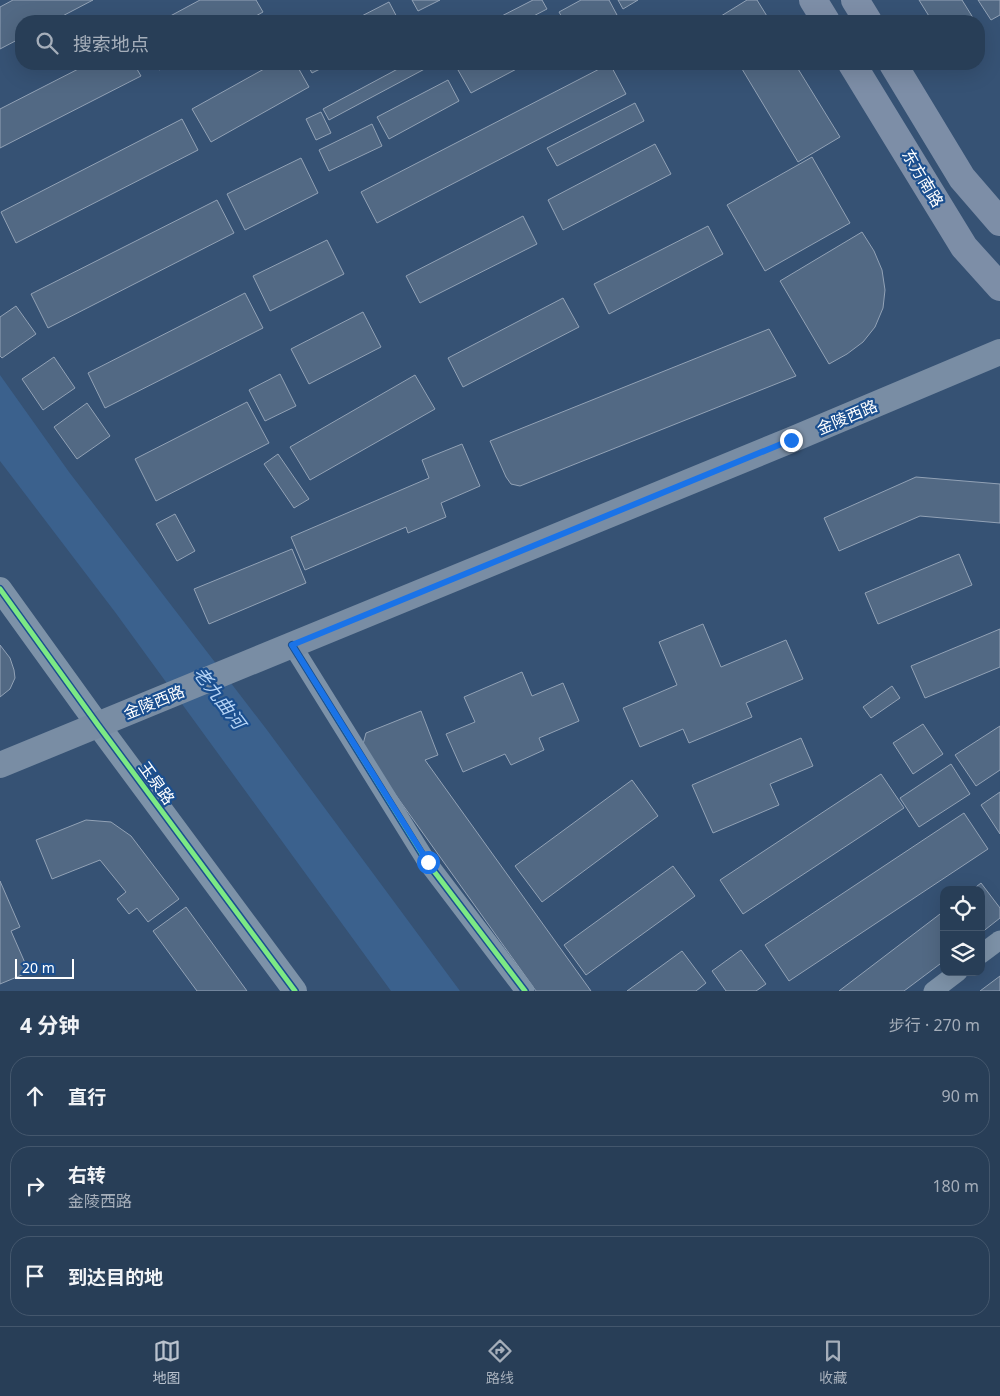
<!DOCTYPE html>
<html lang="zh">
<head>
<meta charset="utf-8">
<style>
  body { margin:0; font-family:"Noto Sans","Noto Sans SC",sans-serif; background:#344961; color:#f1f3f6 }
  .controls { position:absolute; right:15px; bottom:15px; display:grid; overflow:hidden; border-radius:10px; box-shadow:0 5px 20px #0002 }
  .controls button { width:45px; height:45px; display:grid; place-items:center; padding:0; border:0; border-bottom:1px solid #44576d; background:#283e57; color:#f1f3f6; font:25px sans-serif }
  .scale { position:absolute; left:15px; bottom:12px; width:59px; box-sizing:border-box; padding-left:5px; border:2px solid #fff; border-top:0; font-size:14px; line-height:18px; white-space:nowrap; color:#fff; -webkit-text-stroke:4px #1b4f8f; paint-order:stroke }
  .stop { position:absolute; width:15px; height:15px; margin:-11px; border:4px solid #1a73e8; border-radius:50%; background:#fff }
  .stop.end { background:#1a73e8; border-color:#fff; box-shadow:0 1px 5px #0008 }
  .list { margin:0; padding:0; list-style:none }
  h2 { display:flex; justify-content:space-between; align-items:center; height:65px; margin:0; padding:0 20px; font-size:21px }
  h2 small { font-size:16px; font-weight:400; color:#a5aeba }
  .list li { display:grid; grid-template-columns:32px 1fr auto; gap:15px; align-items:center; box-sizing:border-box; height:80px; margin:0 10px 10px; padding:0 10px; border:1px solid #44576d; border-radius:20px }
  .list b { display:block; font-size:19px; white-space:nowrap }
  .list p { margin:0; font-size:16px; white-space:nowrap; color:#a5aeba }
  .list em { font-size:16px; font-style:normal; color:#a5aeba }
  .icon { flex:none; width:28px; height:28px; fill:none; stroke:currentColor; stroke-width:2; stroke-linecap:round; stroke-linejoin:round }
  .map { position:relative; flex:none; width:1000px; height:991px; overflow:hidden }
  .search { position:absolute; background:#283e57; box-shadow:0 5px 20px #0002; left:15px; right:15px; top:15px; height:55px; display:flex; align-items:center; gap:12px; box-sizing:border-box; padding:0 18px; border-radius:20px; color:#a5aeba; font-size:19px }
  .sheet { height:335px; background:#283e57 }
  nav { display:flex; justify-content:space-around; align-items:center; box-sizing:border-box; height:70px; border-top:1px solid #44576d; background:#283e57; font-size:14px; color:#a5aeba }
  nav a { display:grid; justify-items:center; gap:2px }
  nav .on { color:#b9c2ce }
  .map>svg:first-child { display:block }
</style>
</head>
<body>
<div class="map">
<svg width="1000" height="991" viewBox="0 0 1000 991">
  <rect width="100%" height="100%" fill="#365274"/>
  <polygon fill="#3b618d" points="0,375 69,472 267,730 460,991 391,991 115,612 0,461"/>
  <g fill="#526984" stroke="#92a2b6">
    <polygon points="13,0 93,0 53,21 21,21 21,38 0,49 0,7"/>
    <polygon points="200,0 256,0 263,12 247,21 161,21"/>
    <polygon points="412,0 440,0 418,11"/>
    <polygon points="533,0 542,0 547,9 524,21 492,21"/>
    <polygon points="581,0 609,0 617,15 605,21 564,21 559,12"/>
    <polygon points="618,0 638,0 623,9"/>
    <polygon points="747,0 757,0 770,21 713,21"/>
    <polygon points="919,0 962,0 975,21 932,21"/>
    <polygon points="978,0 1000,0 1000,15 991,20"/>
    <polygon points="389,2 399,21 352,21"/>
    <polygon points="88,64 134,64 141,76 0,148 0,109"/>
    <polygon points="155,64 169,64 159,70"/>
    <polygon points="273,64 296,64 309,87 211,142 192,109"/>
    <polygon points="307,64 330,64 312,73"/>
    <polygon points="407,64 434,64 329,120 323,109"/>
    <polygon points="470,64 526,64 471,93 458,70"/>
    <polygon points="609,64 610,64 626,94 377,223 361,192"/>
    <polygon points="739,64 795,64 840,137 798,162"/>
    <polygon points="448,80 459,101 389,139 377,117"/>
    <polygon points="635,103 644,121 557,166 547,148"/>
    <polygon points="321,112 331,133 316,140 306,119"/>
    <polygon points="182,119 198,150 16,243 1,212"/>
    <polygon points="372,124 382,146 329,171 319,150"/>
    <polygon points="655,144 671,174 563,230 548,200"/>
    <polygon points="812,157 850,223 765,271 727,205"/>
    <polygon points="301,158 318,193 245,230 227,194"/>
    <polygon points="217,200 234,233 48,328 31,294"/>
    <polygon points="523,216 537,244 420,303 406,276"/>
    <polygon points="708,226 723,254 609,314 594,284"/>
    <polygon points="862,232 874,251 882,270 885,290 883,308 875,327 863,342 847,354 829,364 780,281"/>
    <polygon points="327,240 344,274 270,311 253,276"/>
    <polygon points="245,293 263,328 105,408 88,373"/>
    <polygon points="563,298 579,327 463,387 448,358"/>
    <polygon points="16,306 36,334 2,358 0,356 0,317"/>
    <polygon points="363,312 381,347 309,384 291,349"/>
    <polygon points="769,329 796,376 520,486 511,484 506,477 490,441"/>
    <polygon points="54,357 75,388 43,410 22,379"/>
    <polygon points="280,374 296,406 265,421 249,390"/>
    <polygon points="415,375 435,409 310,480 290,447"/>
    <polygon points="247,402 269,443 156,501 135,459"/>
    <polygon points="87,403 110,436 77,459 54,427"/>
    <polygon points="462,444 480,486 441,503 446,517 408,533 406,527 305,570 291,537 429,478 422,460"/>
    <polygon points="278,454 309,499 294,508 264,464"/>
    <polygon points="916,477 1000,484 1000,523 920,516 839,551 824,518"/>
    <polygon points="175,514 195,551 177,561 156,524"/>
    <polygon points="292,549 306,583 209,624 194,589"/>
    <polygon points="959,554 972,585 878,624 865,593"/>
    <polygon points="703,624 721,667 786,640 803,679 746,703 752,717 689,743 683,729 640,747 623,708 677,685 659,642"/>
    <polygon points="1000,629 1000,667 925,698 911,666"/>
    <polygon points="0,645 10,658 14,670 15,678 10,689 0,697"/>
    <polygon points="522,672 532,696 563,683 579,721 539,738 544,750 511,765 505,754 463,772 446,734 475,722 464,697"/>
    <polygon points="892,686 900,698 871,718 863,707"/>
    <polygon points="421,711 438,755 425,760 591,991 536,991 362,748 366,733"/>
    <polygon points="923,724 943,754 913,774 893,743"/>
    <polygon points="1000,726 1000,770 976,786 955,755"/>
    <polygon points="801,738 813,766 770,784 779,805 713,833 692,785"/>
    <polygon points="951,764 970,794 919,827 900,798"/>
    <polygon points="881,774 904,808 743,914 720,880"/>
    <polygon points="632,780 658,816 542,902 515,866"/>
    <polygon points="1000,792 1000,834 981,805"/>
    <polygon points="964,813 988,849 789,981 765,945"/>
    <polygon points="86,820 111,822 131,836 179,899 148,922 137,908 129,914 117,899 126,892 100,860 52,879 36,840"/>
    <polygon points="673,866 695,896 586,975 564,945"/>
    <polygon points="0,881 20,927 11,931 29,972 0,984"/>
    <polygon points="981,883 1000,908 1000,918 981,933 981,890 972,890"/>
    <polygon points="186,907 247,991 197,991 153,931"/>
    <polygon points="944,911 944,961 904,991 839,991"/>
    <polygon points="741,950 766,984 756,991 726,991 712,971"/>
    <polygon points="682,951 706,983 696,991 627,991"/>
    <polygon points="1000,976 1000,991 980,991"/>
  </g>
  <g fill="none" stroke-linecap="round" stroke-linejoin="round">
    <g stroke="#7d92a8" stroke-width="19">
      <polyline points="292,645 427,862 525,991"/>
      <polyline points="981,954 1000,940"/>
      <polyline points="933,991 958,972"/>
    </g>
    <polyline stroke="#7d92a8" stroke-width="24" points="0,589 98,725 295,991"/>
    <polyline stroke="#798da4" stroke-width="26" points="0,765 791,440 1000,352"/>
    <g stroke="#7d8ea7" stroke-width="28">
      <polyline points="813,0 826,21"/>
      <polyline points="855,0 868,21"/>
      <polyline points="852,64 964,247 1000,287"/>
      <polyline points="893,64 962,178 1000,222"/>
    </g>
    <g stroke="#1b4f8f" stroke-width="8">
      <g id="cycleway">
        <polyline points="0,589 98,725 295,991"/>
        <polyline points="292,645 427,862 525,991"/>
      </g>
    </g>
    <use href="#cycleway" stroke="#7ce984" stroke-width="5"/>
  </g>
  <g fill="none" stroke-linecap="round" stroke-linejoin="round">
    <polyline stroke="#1a73e8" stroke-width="6" points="428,862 292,645 791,440"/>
  </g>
  <g text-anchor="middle" stroke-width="4.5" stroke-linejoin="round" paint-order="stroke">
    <g font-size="16" fill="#fff" stroke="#1b4f8f">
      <text transform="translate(923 178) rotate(59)" y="6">东方南路</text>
      <text transform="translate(847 417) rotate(-23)" y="6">金陵西路</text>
      <text transform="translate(154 702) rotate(-22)" y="6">金陵西路</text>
      <text transform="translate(157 783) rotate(54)" y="6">玉泉路</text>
    </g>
    <g font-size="18" font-style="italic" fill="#b5d3f5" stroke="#1b4f8f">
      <text transform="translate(219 698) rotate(53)" y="6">老九曲河</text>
    </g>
  </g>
</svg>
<div class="controls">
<button><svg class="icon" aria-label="locate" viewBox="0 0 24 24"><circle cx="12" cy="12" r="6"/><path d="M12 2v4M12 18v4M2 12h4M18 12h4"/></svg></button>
<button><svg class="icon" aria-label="layers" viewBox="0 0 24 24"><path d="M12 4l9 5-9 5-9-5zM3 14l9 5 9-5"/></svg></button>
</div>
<div class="scale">20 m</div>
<div class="stop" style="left:428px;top:862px"></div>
<div class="stop end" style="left:791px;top:440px"></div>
<div class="search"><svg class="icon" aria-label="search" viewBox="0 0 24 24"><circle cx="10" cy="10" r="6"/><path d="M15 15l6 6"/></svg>搜索地点</div>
</div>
<section class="sheet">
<h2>4 分钟<small>步行 · 270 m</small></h2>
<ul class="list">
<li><svg class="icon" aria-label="ahead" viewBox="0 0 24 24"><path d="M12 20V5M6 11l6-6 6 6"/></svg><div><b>直行</b></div><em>90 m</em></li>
<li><svg class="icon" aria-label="right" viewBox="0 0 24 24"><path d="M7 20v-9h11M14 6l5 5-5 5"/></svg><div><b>右转</b><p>金陵西路</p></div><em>180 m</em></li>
<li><svg class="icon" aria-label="arrive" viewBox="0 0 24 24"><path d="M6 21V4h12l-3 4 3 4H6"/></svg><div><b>到达目的地</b></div></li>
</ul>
</section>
<nav>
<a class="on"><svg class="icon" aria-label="map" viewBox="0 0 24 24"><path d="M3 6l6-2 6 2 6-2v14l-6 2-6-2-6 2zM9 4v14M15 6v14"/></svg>地图</a>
<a><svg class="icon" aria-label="directions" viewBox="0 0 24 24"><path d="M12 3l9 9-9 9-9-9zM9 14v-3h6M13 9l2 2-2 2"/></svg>路线</a>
<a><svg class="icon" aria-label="saved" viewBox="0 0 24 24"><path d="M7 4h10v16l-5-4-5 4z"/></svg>收藏</a>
</nav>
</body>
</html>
